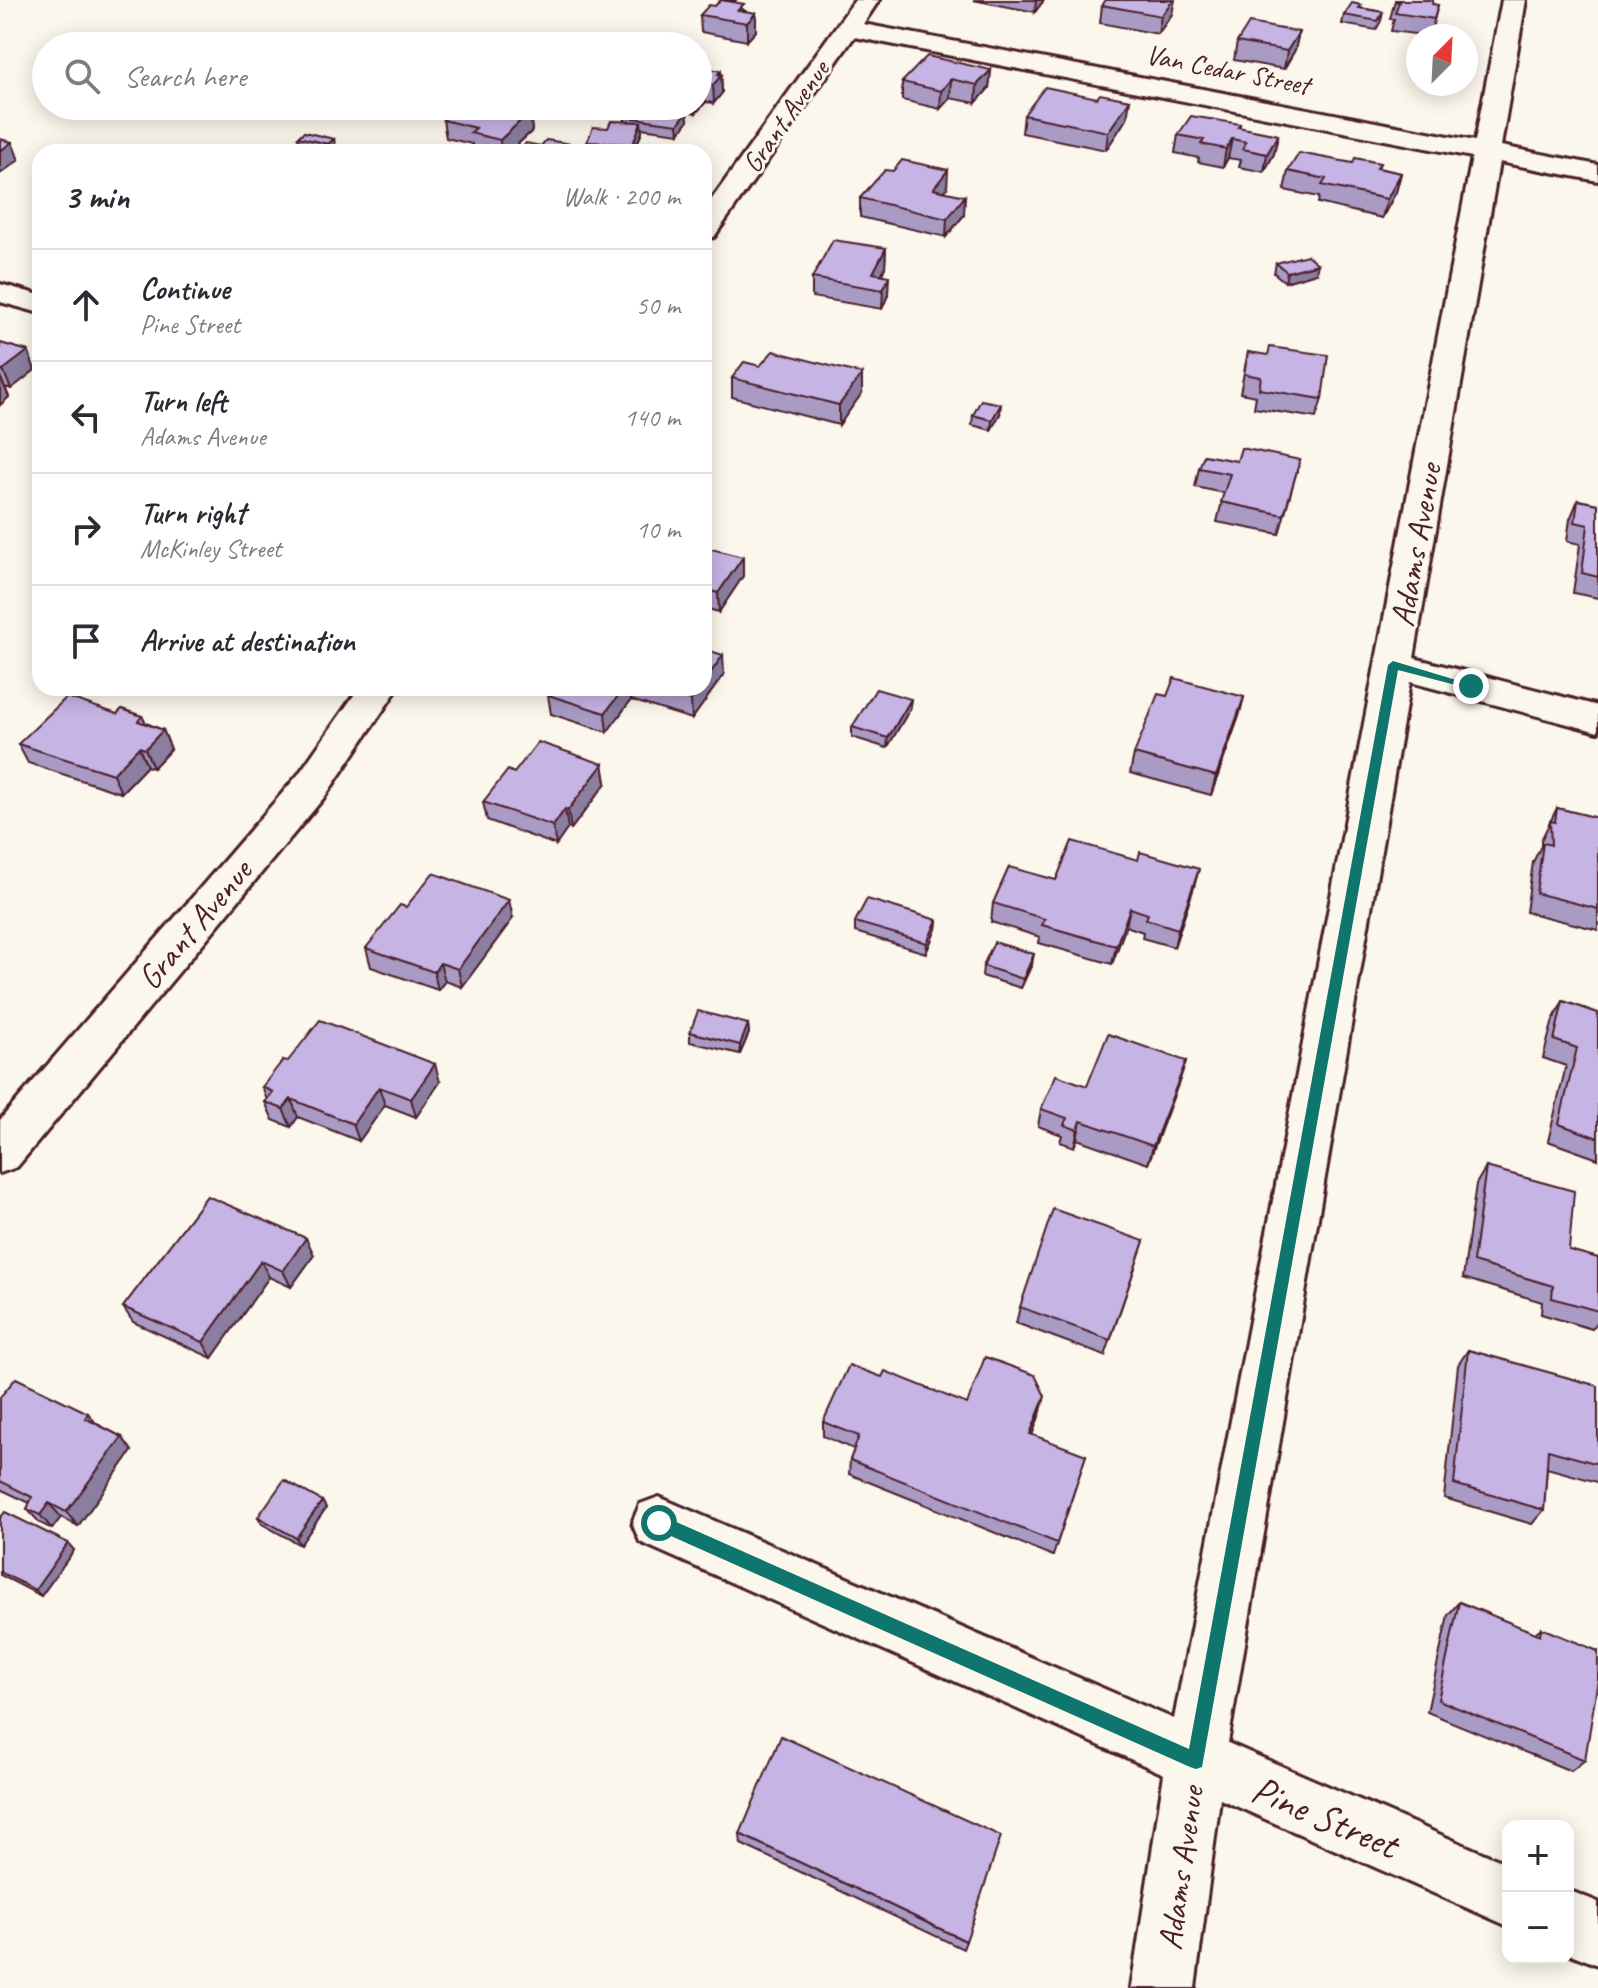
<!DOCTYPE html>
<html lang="en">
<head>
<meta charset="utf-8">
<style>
  body { margin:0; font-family:Caveat,sans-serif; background:#f2f2f3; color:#2b2b33 }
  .controls { position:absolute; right:24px; bottom:24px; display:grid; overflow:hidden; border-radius:16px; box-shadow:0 4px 20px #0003 }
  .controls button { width:72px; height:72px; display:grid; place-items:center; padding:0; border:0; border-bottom:2px solid #e1e1e2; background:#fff; color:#2b2b33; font:40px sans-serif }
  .compass { position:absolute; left:1406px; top:24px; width:72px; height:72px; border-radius:50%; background:#fff; box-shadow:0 4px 20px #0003; rotate:24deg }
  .stop { position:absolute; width:24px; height:24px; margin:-18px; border:6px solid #0f766e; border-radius:50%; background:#fff }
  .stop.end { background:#0f766e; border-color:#fff; box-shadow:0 2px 8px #0008 }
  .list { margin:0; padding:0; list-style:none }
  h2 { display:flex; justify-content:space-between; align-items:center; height:104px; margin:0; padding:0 32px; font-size:34px }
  h2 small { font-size:26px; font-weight:400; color:#7c7c81 }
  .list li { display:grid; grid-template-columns:52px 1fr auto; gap:24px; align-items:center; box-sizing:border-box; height:112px; padding:0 32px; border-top:2px solid #e1e1e2 }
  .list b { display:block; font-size:30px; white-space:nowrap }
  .list p { margin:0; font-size:26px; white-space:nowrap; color:#7c7c81 }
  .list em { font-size:26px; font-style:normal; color:#7c7c81 }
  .icon { flex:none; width:44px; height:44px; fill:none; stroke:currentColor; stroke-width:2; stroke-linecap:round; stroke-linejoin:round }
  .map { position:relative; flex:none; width:1598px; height:1988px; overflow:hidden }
  .search { position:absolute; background:#fff; box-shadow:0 4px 20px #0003; left:32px; top:32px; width:680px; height:88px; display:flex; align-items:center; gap:20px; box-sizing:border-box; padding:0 28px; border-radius:44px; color:#7c7c81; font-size:30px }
  .panel { position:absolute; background:#fff; box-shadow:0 4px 20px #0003; left:32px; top:144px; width:680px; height:552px; border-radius:24px }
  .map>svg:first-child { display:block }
</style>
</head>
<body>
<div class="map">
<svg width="1598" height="1988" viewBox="0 0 1598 1988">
  <rect width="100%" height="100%" fill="#fbf7ec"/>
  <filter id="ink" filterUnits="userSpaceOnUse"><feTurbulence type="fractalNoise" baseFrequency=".0125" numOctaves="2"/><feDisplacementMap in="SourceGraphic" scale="16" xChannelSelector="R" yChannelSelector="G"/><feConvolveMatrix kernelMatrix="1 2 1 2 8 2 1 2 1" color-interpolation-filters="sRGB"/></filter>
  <g filter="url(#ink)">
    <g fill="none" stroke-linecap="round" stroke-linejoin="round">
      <g stroke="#4a1f2b" stroke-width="6">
        <g id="minor">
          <polygon points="855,0 879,0 863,24 1475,141 1502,0 1526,0 1501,146 1598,165 1598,181 1499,162 1414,658 1598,706 1598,732 1410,682 1228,1743 1508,1864 1508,1926 1220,1799 1195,1988 1131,1988 1164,1774 640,1542 632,1523 640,1504 659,1497 1174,1719 1472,157 854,37 714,237 704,240 704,210"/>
          <polygon points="0,284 40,295 40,313 0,302"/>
          <polygon points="359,688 398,688 326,795 17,1167 0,1173 0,1120 298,775"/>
          <polygon points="1568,1890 1598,1902 1598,1965 1568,1953"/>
        </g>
      </g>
      <use href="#minor" fill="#fbf7ec" fill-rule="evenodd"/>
    </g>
    <g fill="#aa9bc4" stroke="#4a1f2b" stroke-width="2">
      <polygon points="721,0 736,0 734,2 745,11 756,31 747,41 701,32 700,15 715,6"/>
      <polygon points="973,0 1044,0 1035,12"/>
      <polygon points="1395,0 1438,5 1430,36 1391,31 1394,19 1390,19"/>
      <polygon points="1102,5 1172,14 1158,34 1100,23"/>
      <polygon points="1361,8 1383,12 1381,21 1376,30 1342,24 1344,15"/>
      <polygon points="1299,32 1295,50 1284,69 1234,60 1237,42"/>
      <polygon points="991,70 989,88 976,103 950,98 940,109 902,100 902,82"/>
      <polygon points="721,71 722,93 714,103 706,102 696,113 660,106 698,106 707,72"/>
      <polygon points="1097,98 1127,118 1106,150 1022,133 1024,115"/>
      <polygon points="530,112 532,131 509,152 476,152 473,151 472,144 446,138 443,120"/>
      <polygon points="687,112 688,121 679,133 641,128 642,132 634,152 588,151 587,142 625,121 625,117"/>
      <polygon points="1240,124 1240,128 1278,135 1274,154 1264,172 1239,167 1241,160 1228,158 1223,167 1198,162 1199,158 1175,153 1178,135"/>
      <polygon points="304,132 336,149 332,152 323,152 300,146 298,137"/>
      <polygon points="1353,163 1380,163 1378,168 1401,173 1396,192 1382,218 1318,203 1319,197 1284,190 1288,171"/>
      <polygon points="947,188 945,191 964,215 946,237 860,217 860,198"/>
      <polygon points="886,248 885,267 882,275 888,295 882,309 812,297 812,278"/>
      <polygon points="1276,263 1316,273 1285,282 1274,273"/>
      <polygon points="0,343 28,351 35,370 11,389 5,387 9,397 0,405"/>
      <polygon points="1248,352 1322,399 1316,418 1254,408 1256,396 1240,393"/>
      <polygon points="760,366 862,393 839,425 732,397 732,378"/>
      <polygon points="1000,414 991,430 972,425 973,415"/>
      <polygon points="1300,460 1279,534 1217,522 1224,493 1195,487 1199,468 1237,461"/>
      <polygon points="1578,500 1598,504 1598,598 1573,593 1580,544 1567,541 1570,519"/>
      <polygon points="704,547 743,576 719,612 704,608"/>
      <polygon points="724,674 692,719 631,700 607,732 551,714 548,695 554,688 704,688"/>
      <polygon points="1167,696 1244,697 1239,716 1211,795 1130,773 1134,754"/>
      <polygon points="910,709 887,748 852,737 852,727"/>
      <polygon points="117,714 142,716 146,723 163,730 171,749 153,768 147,766 121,793 28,763 18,744"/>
      <polygon points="603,764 606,783 571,829 568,828 556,845 487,820 483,802 514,773"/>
      <polygon points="1557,808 1598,818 1598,930 1526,912 1533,862 1541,846 1541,840"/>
      <polygon points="1056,880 1194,887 1174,947 1142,938 1143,932 1126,926 1112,964 1039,943 1040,937 991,922 993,903"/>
      <polygon points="406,907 513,918 462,987 445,981 438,990 371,967 366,948"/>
      <polygon points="937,920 936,929 926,953 855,932 855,922"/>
      <polygon points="1032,964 1021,988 982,976 983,966"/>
      <polygon points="1563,1001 1598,1013 1598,1159 1548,1141 1566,1066 1543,1058 1553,1020"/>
      <polygon points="748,1024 749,1033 740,1054 690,1042 690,1032"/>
      <polygon points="1186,1061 1180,1079 1148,1164 1077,1139 1074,1147 1060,1142 1062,1135 1038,1126 1041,1109 1087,1086"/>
      <polygon points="440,1082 416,1117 385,1105 359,1141 298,1117 291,1127 273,1120 265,1102 267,1100 262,1087"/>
      <polygon points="1486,1167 1569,1250 1598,1258 1598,1321 1592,1329 1541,1314 1542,1302 1463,1278 1476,1184"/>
      <polygon points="207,1196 314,1255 291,1287 269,1277 212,1358 133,1322 123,1307"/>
      <polygon points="1144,1241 1105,1356 1016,1323 1020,1307"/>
      <polygon points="1468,1350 1598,1386 1598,1481 1597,1482 1547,1468 1544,1510 1532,1524 1444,1498 1458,1365"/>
      <polygon points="882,1377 967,1404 1041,1411 1032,1435 1086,1455 1053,1556 849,1474 850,1460 854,1449 823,1436 823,1422"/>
      <polygon points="0,1397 97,1424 122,1437 132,1451 78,1526 61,1517 52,1529 40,1523 27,1509 30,1503 0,1489"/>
      <polygon points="322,1501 326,1508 300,1545 262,1524 258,1517"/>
      <polygon points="0,1518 74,1550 41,1596 0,1575"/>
      <polygon points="1459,1602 1535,1633 1541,1628 1585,1760 1571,1771 1427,1712 1448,1615"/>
      <polygon points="740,1834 966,1941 963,1949 741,1844"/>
    </g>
    <g fill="#8b7ea0" stroke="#4a1f2b" stroke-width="2">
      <polygon points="1036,0 1044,0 1035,12"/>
      <polygon points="1173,0 1175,0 1172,14 1158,34 1161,16"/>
      <polygon points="756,13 756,31 747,41 747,23"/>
      <polygon points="1299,32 1295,50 1284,69 1287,51"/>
      <polygon points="991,70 989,88 976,103 977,85"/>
      <polygon points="721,71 722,93 714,103 713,85"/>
      <polygon points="951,79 950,98 940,109 941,91"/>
      <polygon points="705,84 706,102 696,113 696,106 698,106 698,91"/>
      <polygon points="1130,100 1127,118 1106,150 1108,132"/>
      <polygon points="530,112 532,131 509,152 501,152 500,140"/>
      <polygon points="687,112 688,121 679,133 678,124"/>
      <polygon points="641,122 642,132 633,152 633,144"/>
      <polygon points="1278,135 1274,154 1264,172 1267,154"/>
      <polygon points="334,139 336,149 332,152 329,152 328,144"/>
      <polygon points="1232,139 1228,158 1223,167 1226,149"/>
      <polygon points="12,142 19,160 0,174 0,151"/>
      <polygon points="948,170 947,188 932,207 933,189"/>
      <polygon points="1401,173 1396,192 1382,218 1387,199"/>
      <polygon points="965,196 964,215 946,237 947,219"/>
      <polygon points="886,248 885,267 875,288 873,273"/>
      <polygon points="1318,264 1316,273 1285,282 1287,272"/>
      <polygon points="889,276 888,295 882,309 883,290"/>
      <polygon points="28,351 35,370 11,389 3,370"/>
      <polygon points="862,374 862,393 839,425 839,405"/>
      <polygon points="0,376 9,397 0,405"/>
      <polygon points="1001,404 1000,414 991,430 992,420"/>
      <polygon points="743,557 743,576 719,612 718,593"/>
      <polygon points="723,655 724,674 692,719 691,700 699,688 704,688 704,682"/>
      <polygon points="624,688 630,688 631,700 607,732 605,713"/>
      <polygon points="1244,697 1239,716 1211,795 1216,776"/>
      <polygon points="911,699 910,709 887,748 888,738"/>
      <polygon points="163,730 171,749 153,768 145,749"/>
      <polygon points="139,747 147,766 121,793 113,774"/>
      <polygon points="603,764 606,783 571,829 568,810"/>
      <polygon points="565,809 568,828 556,845 553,826"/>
      <polygon points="1199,869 1194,887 1174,947 1178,929"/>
      <polygon points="509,900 513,918 462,987 458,969"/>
      <polygon points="1130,908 1126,926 1112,964 1116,946"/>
      <polygon points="937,920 936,929 926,953 927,943"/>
      <polygon points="1034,954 1032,964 1021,988 1023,979"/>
      <polygon points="440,963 445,981 438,990 434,972"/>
      <polygon points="748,1024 749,1033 740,1054 740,1045"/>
      <polygon points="1186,1061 1180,1079 1148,1164 1153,1146"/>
      <polygon points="435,1064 440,1082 416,1117 411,1099"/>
      <polygon points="379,1087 385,1105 359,1141 353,1124"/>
      <polygon points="291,1099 298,1117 291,1127 283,1109"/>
      <polygon points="1081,1121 1077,1139 1074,1147 1078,1130"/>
      <polygon points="306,1238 314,1255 291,1287 283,1271"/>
      <polygon points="261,1261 269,1277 212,1358 203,1342"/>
      <polygon points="1045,1396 1041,1411 1027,1449 1030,1434"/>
      <polygon points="88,1413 100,1428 85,1418"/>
      <polygon points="122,1437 132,1451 78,1526 66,1512"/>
      <polygon points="322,1501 326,1508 300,1545 296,1538"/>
      <polygon points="49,1503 61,1517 52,1529 40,1515"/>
      <polygon points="68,1543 74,1550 41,1596 35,1590"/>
    </g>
    <g fill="#c6b4e4" stroke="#4a1f2b" stroke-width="2">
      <polygon points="721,0 744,4 738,10 756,13 747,23 700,15 709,5 715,6"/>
      <polygon points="1106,0 1173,0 1161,16 1102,5"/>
      <polygon points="1395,0 1433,0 1432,4 1438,5 1434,19 1395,13 1399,2 1395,1"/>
      <polygon points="1352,3 1361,5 1359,8 1383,12 1378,21 1344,15"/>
      <polygon points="1249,23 1299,32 1287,51 1237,42"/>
      <polygon points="927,56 991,70 977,85 951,79 941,91 902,82"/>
      <polygon points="710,69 721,71 718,74 722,75 713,85 705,84 698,91 698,70 707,72"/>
      <polygon points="1045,87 1097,98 1100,94 1130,100 1108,132 1024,115"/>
      <polygon points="460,106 502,115 510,108 530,112 500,140 470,133 476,128 443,120"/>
      <polygon points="632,106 653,106 687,112 678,124 625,117"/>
      <polygon points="1191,116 1240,124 1238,127 1278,135 1267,154 1243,149 1246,142 1232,139 1226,149 1201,144 1204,140 1178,135"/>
      <polygon points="611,121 641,122 633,144 587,142 593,127 608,128"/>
      <polygon points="304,132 334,139 328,144 298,137"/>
      <polygon points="0,139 12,142 0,151"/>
      <polygon points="546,140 572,144 569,149 590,152 519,152 526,143 541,146"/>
      <polygon points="1299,153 1353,163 1355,158 1380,163 1377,168 1401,173 1387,199 1322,185 1326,179 1288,171"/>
      <polygon points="902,160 948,170 933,189 965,196 947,219 860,198 885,170 893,171"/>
      <polygon points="833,240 886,248 873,273 889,276 883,290 812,278"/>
      <polygon points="1307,255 1318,264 1287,272 1276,263"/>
      <polygon points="0,343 28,351 3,370 0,369"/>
      <polygon points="1270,347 1328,355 1322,399 1259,389 1261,377 1244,374 1248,352 1268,355"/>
      <polygon points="773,351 862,374 839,405 732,378 744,362 760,366"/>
      <polygon points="981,400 1001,404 992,420 973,415"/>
      <polygon points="1241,448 1300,460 1284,515 1221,502 1230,474 1199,468 1204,455 1237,461"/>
      <polygon points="1578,500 1598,504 1598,577 1582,573 1588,525 1575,522"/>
      <polygon points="704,547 743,557 718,593 704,589"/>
      <polygon points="704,649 723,655 704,682"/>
      <polygon points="1174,678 1244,697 1216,776 1134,754 1158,694 1167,696"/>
      <polygon points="554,688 624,688 605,713 548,695"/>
      <polygon points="653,688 699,688 691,700"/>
      <polygon points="876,689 911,699 888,738 852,727"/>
      <polygon points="67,697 117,714 122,709 142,716 138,721 163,730 145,749 139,747 113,774 18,744"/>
      <polygon points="538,742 603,764 568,810 565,809 553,826 483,802 508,770 514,773"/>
      <polygon points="1557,808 1598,818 1598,909 1536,893 1543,843 1551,845 1550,821 1555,822"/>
      <polygon points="1072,841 1138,860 1140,852 1199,869 1178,929 1146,919 1148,914 1130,908 1116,946 1042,925 1045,919 993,903 1009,867 1056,880"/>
      <polygon points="433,873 509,900 458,969 440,963 434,972 366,948 400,905 406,907"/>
      <polygon points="867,899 937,920 927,943 855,922"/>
      <polygon points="994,942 1034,954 1023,979 983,966"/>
      <polygon points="1563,1001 1598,1013 1598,1138 1559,1124 1577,1048 1554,1040"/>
      <polygon points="698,1011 748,1024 740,1045 690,1032"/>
      <polygon points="320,1020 435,1064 411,1099 379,1087 353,1124 291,1099 283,1109 265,1102 273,1092 262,1087 283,1060 288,1061"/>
      <polygon points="1108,1034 1186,1061 1153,1146 1081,1121 1078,1130 1064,1125 1067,1118 1041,1109 1056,1075 1087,1086"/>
      <polygon points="1486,1167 1574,1191 1569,1250 1598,1258 1598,1311 1552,1298 1553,1286 1473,1262"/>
      <polygon points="207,1196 306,1238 283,1271 261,1261 203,1342 123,1307"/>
      <polygon points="1053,1209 1144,1241 1110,1340 1020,1307"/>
      <polygon points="1468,1350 1598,1386 1598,1464 1548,1450 1544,1510 1454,1484"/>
      <polygon points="985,1357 1035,1375 1045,1396 1030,1434 1086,1455 1057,1543 850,1460 859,1436 823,1422 849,1365 882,1377 885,1371 967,1404"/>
      <polygon points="16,1378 88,1413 85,1418 122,1437 66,1512 49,1503 40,1515 27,1509 32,1497 0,1481 0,1397"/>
      <polygon points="284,1480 322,1501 296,1538 258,1517"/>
      <polygon points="5,1512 68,1543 35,1590 0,1572 0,1518"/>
      <polygon points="1459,1602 1540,1635 1541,1628 1598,1651 1598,1679 1585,1760 1438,1700"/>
      <polygon points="781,1736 1001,1836 966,1941 740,1834"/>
    </g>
  </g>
  <polygon fill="#0f766e" points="1393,661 1476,686 1471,689 1398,670 1202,1767 1196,1769 1190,1767 653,1528 653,1517 665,1517 1189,1749 1388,665"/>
  <g text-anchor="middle" stroke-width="6" stroke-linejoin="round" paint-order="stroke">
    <g font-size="28" fill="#4a1f2b" stroke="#fbf7ec">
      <text transform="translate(1228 69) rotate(11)" y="10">Van Cedar Street</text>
      <text transform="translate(785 116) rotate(-55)" y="10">Grant Avenue</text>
    </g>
    <g font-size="34" fill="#4a1f2b" stroke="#fbf7ec">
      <text transform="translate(1415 545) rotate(-80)" y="12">Adams Avenue</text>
      <text transform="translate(194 924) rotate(-50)" y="12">Grant Avenue</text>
      <text transform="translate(1180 1868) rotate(-82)" y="12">Adams Avenue</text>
    </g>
    <g font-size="40" fill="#4a1f2b" stroke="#fbf7ec">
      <text transform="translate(1325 1816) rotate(23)" y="14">Pine Street</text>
    </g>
  </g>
</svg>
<div class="controls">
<button>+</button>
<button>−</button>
</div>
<svg class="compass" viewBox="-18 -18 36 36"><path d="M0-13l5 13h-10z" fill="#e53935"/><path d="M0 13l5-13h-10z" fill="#7c7c81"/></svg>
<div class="stop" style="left:659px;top:1523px"></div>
<div class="stop end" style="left:1471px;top:686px"></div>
<div class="search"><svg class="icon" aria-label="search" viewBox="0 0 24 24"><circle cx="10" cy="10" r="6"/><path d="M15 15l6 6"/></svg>Search here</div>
<section class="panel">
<h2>3 min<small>Walk · 200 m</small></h2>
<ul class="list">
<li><svg class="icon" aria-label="ahead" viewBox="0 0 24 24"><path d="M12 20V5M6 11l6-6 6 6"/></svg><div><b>Continue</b><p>Pine Street</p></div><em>50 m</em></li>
<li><svg class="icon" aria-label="left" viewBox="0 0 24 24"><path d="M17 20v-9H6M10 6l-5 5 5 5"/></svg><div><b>Turn left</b><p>Adams Avenue</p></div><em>140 m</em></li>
<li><svg class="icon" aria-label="right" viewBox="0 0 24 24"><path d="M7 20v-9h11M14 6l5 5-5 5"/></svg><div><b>Turn right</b><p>McKinley Street</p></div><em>10 m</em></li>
<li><svg class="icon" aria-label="arrive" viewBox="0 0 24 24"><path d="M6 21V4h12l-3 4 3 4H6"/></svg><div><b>Arrive at destination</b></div></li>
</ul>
</section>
</div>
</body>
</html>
